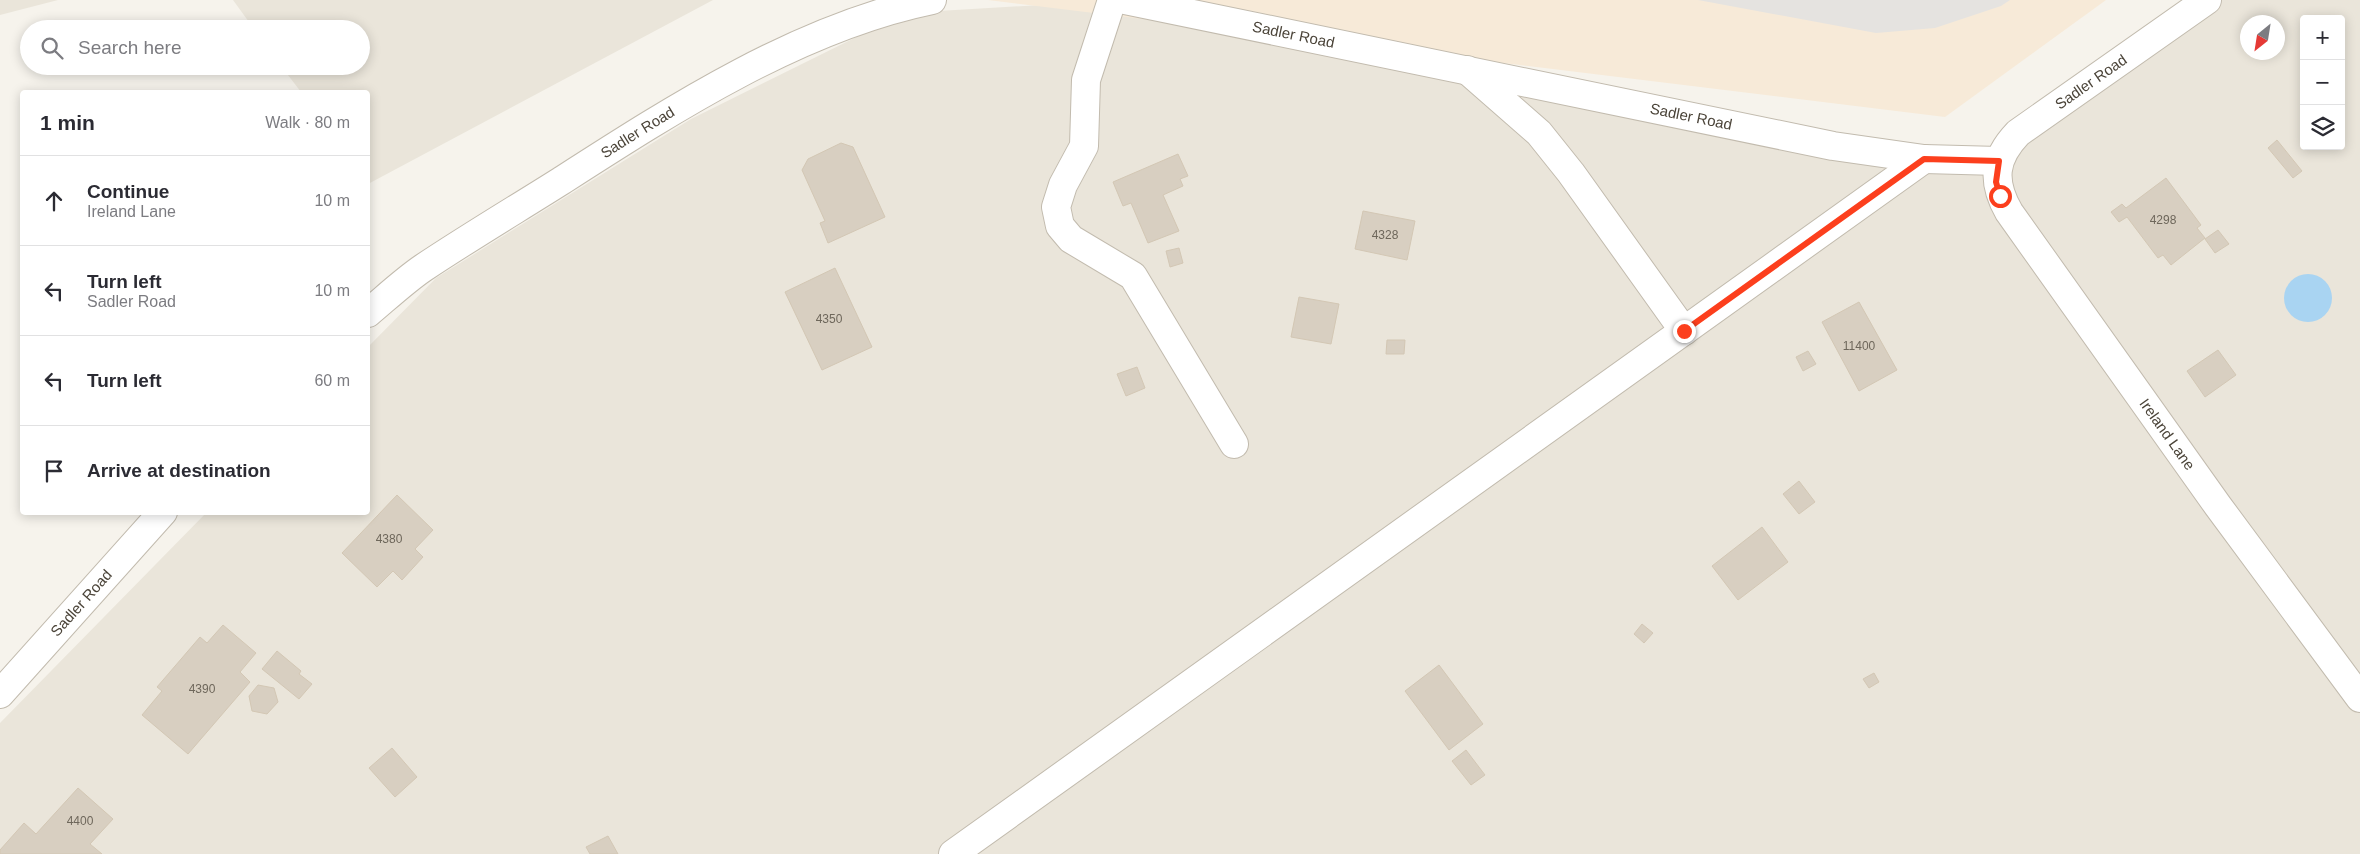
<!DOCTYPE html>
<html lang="en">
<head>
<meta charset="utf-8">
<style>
  body { margin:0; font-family:Helvetica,sans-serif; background:#f7f7f7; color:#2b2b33 }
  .controls { position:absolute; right:15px; top:15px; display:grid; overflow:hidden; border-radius:5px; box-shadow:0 2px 12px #0003 }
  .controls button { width:45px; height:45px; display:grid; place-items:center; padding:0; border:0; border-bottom:1px solid #e1e1e2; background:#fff; color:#2b2b33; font:25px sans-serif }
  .compass { position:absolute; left:2240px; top:15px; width:45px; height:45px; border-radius:50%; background:#fff; box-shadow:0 2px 12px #0003; rotate:210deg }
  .stop { position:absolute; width:15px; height:15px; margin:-11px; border:4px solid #fc3f1d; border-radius:50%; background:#fff }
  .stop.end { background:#fc3f1d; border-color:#fff; box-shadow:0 1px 5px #0008 }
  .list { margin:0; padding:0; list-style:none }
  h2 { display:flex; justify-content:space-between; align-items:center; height:65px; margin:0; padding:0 20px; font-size:21px }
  h2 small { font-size:16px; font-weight:400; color:#7c7c81 }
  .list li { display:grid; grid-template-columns:32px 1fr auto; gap:15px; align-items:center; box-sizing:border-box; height:90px; padding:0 20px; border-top:1px solid #e1e1e2 }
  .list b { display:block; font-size:19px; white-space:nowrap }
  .list p { margin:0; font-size:16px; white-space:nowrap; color:#7c7c81 }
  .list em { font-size:16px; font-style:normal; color:#7c7c81 }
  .icon { flex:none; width:28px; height:28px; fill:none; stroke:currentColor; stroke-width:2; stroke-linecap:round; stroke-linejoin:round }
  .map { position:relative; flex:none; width:2360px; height:854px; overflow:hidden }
  .search { position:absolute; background:#fff; box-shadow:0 2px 12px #0003; left:20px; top:20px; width:350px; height:55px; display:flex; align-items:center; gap:12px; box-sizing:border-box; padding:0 18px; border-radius:28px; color:#7c7c81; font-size:19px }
  .panel { position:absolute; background:#fff; box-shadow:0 2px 12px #0003; left:20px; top:90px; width:350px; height:425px; border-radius:5px }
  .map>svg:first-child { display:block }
</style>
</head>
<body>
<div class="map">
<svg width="2360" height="854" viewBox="0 0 2360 854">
  <rect width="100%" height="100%" fill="#f6f3ec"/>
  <g fill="#eae5da" fill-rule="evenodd">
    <polygon points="0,0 58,0 0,15"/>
    <polygon points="233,0 713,0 368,184 368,92 301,92 281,66 361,66 361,29 254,29"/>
    <path d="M2202,0H2360V854H0V723L206,513L368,512V347L436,278L691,119L905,13L1075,3L1984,170ZM2304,19H2341V146H2304ZM2248,22H2278V52H2248Z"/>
  </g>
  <polygon fill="#f7ead8" points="988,0 2106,0 1945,117"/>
  <polygon fill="#e5e3e0" points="1698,0 2010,0 2001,6 1935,28 1876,33"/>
  <circle fill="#a9d4f2" cx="2308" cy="298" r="24"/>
  <g fill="#d8cfc1" stroke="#d3c7b4">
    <polygon points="2277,140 2302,171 2293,178 2268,148"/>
    <polygon points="841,143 853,147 885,217 828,243 820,223 825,221 802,170 808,159"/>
    <polygon points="1178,154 1188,176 1180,179 1183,186 1163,195 1179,231 1148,243 1131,203 1123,206 1113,182"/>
    <polygon points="2166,178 2201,225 2197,228 2205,238 2171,265 2163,255 2158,258 2127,217 2119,222 2111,212 2122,204 2126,208"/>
    <polygon points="1363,211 1415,221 1407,260 1355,249"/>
    <polygon points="2218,230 2229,244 2215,253 2205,239"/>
    <polygon points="1179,248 1183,263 1170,267 1166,251"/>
    <polygon points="835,268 872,347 822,370 785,292"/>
    <polygon points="1299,297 1339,304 1331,344 1291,337"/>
    <polygon points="1859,302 1897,370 1859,391 1822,322"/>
    <polygon points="1387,340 1405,340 1404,354 1386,354"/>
    <polygon points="2218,350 2236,375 2205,397 2187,371"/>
    <polygon points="1808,351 1816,364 1803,371 1796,357"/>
    <polygon points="1137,367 1145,388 1126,396 1117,374"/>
    <polygon points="1799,481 1815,502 1799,514 1783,494"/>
    <polygon points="397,495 433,530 415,549 423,557 402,580 393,571 377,587 342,553"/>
    <polygon points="1762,527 1788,562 1738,600 1712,566"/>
    <polygon points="1642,624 1653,633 1644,643 1634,634"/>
    <polygon points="223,625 256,653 240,672 250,682 188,754 142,715 162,691 157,687 200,637 207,643"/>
    <polygon points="277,651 301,671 299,674 312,684 299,699 262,669"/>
    <polygon points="1439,665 1483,724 1449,750 1405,691"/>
    <polygon points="1874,673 1879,682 1869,688 1863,679"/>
    <polygon points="258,685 274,688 278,702 267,714 252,711 249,696"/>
    <polygon points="392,748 417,777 395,797 369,768"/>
    <polygon points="1466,750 1485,775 1471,785 1452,761"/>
    <polygon points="78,788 113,819 90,844 102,854 0,854 0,850 24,823 36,834"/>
    <polygon points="608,836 618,854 590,854 586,847"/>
  </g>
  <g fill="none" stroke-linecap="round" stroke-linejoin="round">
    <g stroke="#c2bbae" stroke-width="30">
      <g id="minor">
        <polyline points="1112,0 1086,80 1084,146 1063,185 1056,207 1060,226 1071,239 1133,276 1234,444"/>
        <path id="s1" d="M1125,0L1833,146L1924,159L1999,161"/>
        <path id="s2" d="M2207,0L2018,133C1993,159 1992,182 2009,212L2218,506L2360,698"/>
        <polyline points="1467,70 1539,133 1571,173 1684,331"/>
        <path id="s3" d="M368,313C386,298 404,281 423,268C468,238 515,210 561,181C673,109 800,27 932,0"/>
        <path id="s4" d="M0,694L163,512"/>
        <polyline points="953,854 1924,159"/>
      </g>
    </g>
    <use href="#minor" stroke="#fff" stroke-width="28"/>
  </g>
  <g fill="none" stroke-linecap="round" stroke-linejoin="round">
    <polyline stroke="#fc3f1d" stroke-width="6" points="1684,331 1924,159 1999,161 1996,182 2000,196"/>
  </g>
  <g text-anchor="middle" stroke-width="5" stroke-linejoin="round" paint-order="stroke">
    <g font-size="12" fill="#6e675b">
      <text x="2163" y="224">4298</text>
      <text x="1385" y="239">4328</text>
      <text x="829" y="323">4350</text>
      <text x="1859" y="350">11400</text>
      <text x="389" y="543">4380</text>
      <text x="202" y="693">4390</text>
      <text x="80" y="825">4400</text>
    </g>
    <g font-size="15" fill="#4b4439" stroke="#fff">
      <text dy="5" stroke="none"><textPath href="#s1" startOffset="172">Sadler Road</textPath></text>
      <text transform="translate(2091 82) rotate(-35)" y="5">Sadler Road</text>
      <text dy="5" stroke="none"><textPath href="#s1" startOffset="578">Sadler Road</textPath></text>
      <text dy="5" stroke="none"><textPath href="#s3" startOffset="325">Sadler Road</textPath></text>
      <text dy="5" stroke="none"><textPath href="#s2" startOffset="591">Ireland Lane</textPath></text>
      <text dy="5" stroke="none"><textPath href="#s4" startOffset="122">Sadler Road</textPath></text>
    </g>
  </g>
</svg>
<div class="controls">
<button>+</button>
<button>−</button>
<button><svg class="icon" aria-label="layers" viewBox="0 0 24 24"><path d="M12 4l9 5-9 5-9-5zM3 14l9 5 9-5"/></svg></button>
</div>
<svg class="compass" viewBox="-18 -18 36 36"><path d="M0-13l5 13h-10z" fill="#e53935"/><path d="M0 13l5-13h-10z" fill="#7c7c81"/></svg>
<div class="stop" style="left:2000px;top:196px"></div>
<div class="stop end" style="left:1684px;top:331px"></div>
<div class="search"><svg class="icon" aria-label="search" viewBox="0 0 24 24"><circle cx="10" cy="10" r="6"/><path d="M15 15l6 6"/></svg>Search here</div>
<section class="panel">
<h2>1 min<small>Walk · 80 m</small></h2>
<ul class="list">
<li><svg class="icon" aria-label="ahead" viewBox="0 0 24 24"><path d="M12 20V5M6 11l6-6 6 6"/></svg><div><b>Continue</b><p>Ireland Lane</p></div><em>10 m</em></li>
<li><svg class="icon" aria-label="left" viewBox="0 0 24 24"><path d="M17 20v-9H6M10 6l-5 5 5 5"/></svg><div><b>Turn left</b><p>Sadler Road</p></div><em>10 m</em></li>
<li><svg class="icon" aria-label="left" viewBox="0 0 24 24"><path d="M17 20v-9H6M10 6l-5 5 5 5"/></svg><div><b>Turn left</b></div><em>60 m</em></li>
<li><svg class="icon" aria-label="arrive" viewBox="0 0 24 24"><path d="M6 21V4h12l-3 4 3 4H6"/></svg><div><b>Arrive at destination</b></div></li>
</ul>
</section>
</div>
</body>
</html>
